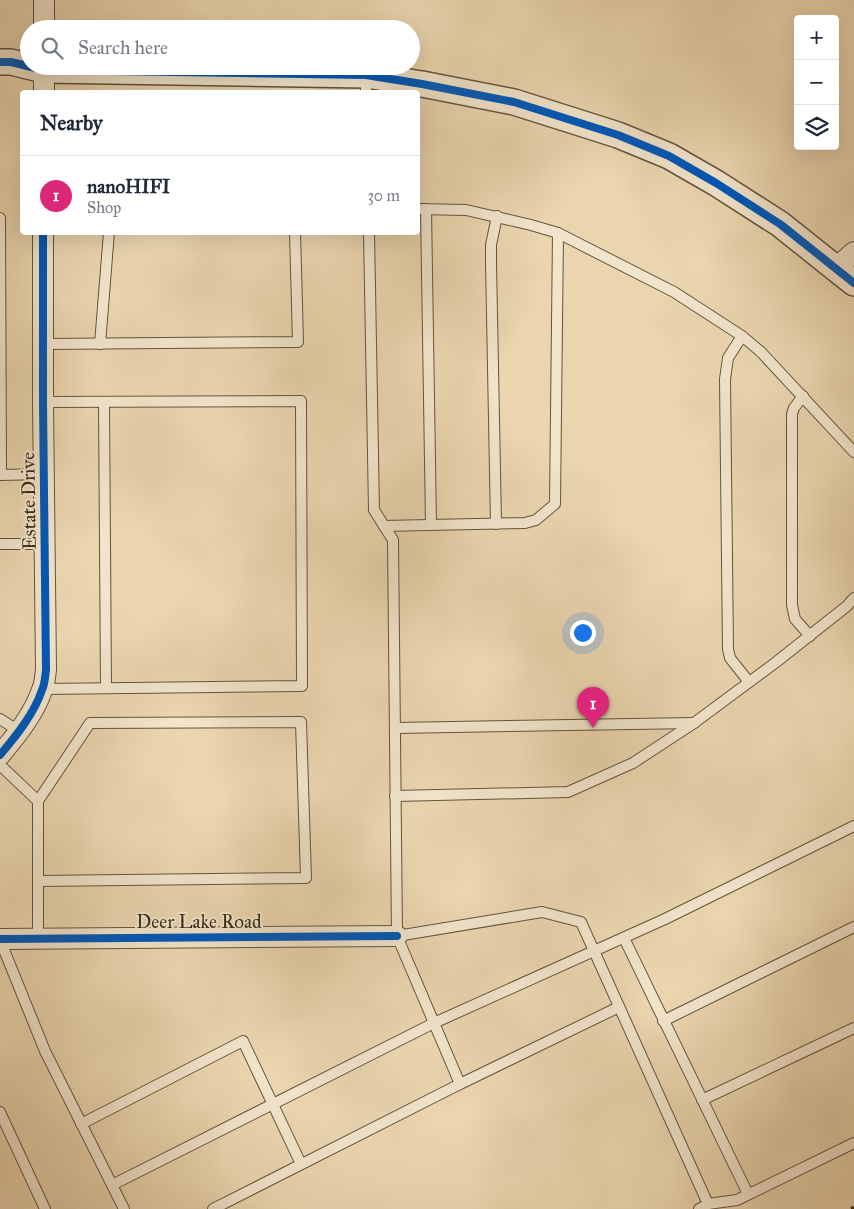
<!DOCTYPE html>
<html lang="en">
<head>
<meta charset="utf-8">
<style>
  body { margin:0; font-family:"IM FELL Great Primer",serif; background:#f2f2f3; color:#1f2937 }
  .controls { position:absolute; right:15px; top:15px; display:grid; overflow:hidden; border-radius:5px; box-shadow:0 5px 20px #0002 }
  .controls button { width:45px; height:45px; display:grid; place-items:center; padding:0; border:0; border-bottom:1px solid #e0e1e3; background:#fff; color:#1f2937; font:25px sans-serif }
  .you { position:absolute; left:582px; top:632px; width:18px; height:18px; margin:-12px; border:4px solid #fff; border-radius:50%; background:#1a73e8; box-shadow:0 0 0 8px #1a73e833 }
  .badge { display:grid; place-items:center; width:32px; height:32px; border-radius:50%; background:#db2777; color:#fff; font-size:16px; font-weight:700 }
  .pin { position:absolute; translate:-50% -41px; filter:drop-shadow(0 1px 2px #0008) }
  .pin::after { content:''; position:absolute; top:26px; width:18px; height:15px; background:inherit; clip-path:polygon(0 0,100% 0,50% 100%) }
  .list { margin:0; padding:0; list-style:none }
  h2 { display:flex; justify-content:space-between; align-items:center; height:65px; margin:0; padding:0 20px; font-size:21px }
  h2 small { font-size:16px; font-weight:400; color:#747a83 }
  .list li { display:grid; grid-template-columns:32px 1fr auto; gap:15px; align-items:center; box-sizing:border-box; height:80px; padding:0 20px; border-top:1px solid #e0e1e3 }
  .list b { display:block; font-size:19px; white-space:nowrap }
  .list p { margin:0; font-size:16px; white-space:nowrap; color:#747a83 }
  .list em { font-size:16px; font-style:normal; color:#747a83 }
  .icon { flex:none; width:28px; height:28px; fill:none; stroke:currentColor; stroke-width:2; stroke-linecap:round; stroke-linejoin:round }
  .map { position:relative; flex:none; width:854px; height:1209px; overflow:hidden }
  .search { position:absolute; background:#fff; box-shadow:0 5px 20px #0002; left:20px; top:20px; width:400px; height:55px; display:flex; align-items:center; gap:12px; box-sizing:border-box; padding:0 18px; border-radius:28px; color:#747a83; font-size:19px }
  .panel { position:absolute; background:#fff; box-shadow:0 5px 20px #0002; left:20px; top:90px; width:400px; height:145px; border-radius:5px }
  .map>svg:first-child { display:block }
</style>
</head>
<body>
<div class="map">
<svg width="854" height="1209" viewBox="0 0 854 1209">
  <rect width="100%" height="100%" fill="#ead5af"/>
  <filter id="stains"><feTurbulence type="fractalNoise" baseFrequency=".004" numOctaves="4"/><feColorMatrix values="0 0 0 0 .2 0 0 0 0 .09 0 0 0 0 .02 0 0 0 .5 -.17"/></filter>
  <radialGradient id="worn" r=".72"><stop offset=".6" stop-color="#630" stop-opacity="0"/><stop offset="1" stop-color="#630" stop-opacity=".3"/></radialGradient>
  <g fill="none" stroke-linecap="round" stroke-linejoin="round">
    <g stroke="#64543c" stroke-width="12">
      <g id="service">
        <polyline points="366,75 366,92"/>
        <polyline points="418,209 466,210 531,225 558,233 674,292 742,336 761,352 854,452"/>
        <polyline points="426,209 431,525"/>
        <polyline points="0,218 1,475"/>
        <polyline points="369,232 374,510 393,540 397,936 460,1084 619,1007"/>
        <polyline points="742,336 728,358 725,379 728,649 730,658 749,682"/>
        <polyline points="43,344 298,342 295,232"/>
        <polyline points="100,344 109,232"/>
        <polyline points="803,396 794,408 792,414 792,605 795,619 810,636"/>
        <polyline points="104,402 106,688"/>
        <polyline points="0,475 44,474"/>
        <polyline points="496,524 491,263 491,245 497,216"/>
        <polyline points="384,526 525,523 536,520 555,504 558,233"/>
        <polyline points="0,544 44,544"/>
        <polyline points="43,689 302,686 301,401 43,402"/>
        <polyline points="0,719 19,731"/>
        <polyline points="395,728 694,723"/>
        <polyline points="0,765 38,801 38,939"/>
        <polyline points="395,796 568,792 633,763 694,723 775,663 847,606 854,598"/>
        <polyline points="38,881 306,878 301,722 90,723 38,801"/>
        <polyline points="397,936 542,912 581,922 708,1204 699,1209"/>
        <polyline points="624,938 748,1194"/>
        <polyline points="0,940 45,1051 124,1209"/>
        <polyline points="663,1021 854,927"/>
        <polyline points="702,1100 854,1028"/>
        <polyline points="0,1112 45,1209"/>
        <polyline points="81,1124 243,1041 301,1164"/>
        <polyline points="112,1185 434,1023 665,919 854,826"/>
        <polyline points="708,1204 737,1200 854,1143"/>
        <polyline points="213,1209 460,1084"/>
      </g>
    </g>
    <g stroke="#64543c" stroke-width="22">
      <g id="minor">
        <polyline points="44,0 44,29"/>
        <polyline points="44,92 44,66"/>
        <polyline points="836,268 854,252"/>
        <path d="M0,755C16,736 34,714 42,690C45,684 45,676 46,670L43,402V232"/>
        <polyline points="0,939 397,936"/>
      </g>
    </g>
    <g stroke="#64543c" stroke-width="28">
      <polyline id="tertiary" points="0,62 11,62 44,70 366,75 422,84 514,102 618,135 669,156 716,183 780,224 854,283"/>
    </g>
    <use href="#service" stroke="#f1e4cb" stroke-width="10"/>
    <use href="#minor" stroke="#f1e4cb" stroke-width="20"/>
    <use href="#tertiary" stroke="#f1e4cb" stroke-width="25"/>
    <polyline stroke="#372915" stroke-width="4" stroke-dasharray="9 9" stroke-linecap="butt" points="851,1209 854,1208"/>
    <g stroke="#f1e4cb" stroke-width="11">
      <g id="cycleway">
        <polyline points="0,62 11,62 44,70 366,75 422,84 514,102 618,135 669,156 716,183 780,224 854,283"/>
        <path d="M0,755C16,736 34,714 42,690C45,684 45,676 46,670L43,402V232"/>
        <polyline points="0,939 397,936"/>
      </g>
    </g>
    <use href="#cycleway" stroke="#0057b8" stroke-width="8"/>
  </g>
  <g text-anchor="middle" stroke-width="4" stroke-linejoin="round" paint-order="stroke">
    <g font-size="19" fill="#372915" stroke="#f1e4cb">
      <text transform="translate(28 501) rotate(-91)" y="7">Estate Drive</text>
      <text x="199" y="928">Deer Lake Road</text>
    </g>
  </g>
  <rect width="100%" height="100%" filter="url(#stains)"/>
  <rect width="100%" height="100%" fill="url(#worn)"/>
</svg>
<div class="controls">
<button>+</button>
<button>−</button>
<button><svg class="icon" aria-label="layers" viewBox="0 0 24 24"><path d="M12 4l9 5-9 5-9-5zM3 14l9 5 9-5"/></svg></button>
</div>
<div class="you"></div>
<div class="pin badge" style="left:593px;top:728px">1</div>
<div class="search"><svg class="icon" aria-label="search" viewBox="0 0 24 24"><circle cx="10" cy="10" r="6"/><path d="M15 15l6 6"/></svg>Search here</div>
<section class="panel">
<h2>Nearby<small></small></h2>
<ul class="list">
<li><span class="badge">1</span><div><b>nanoHIFI</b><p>Shop</p></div><em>30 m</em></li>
</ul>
</section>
</div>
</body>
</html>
